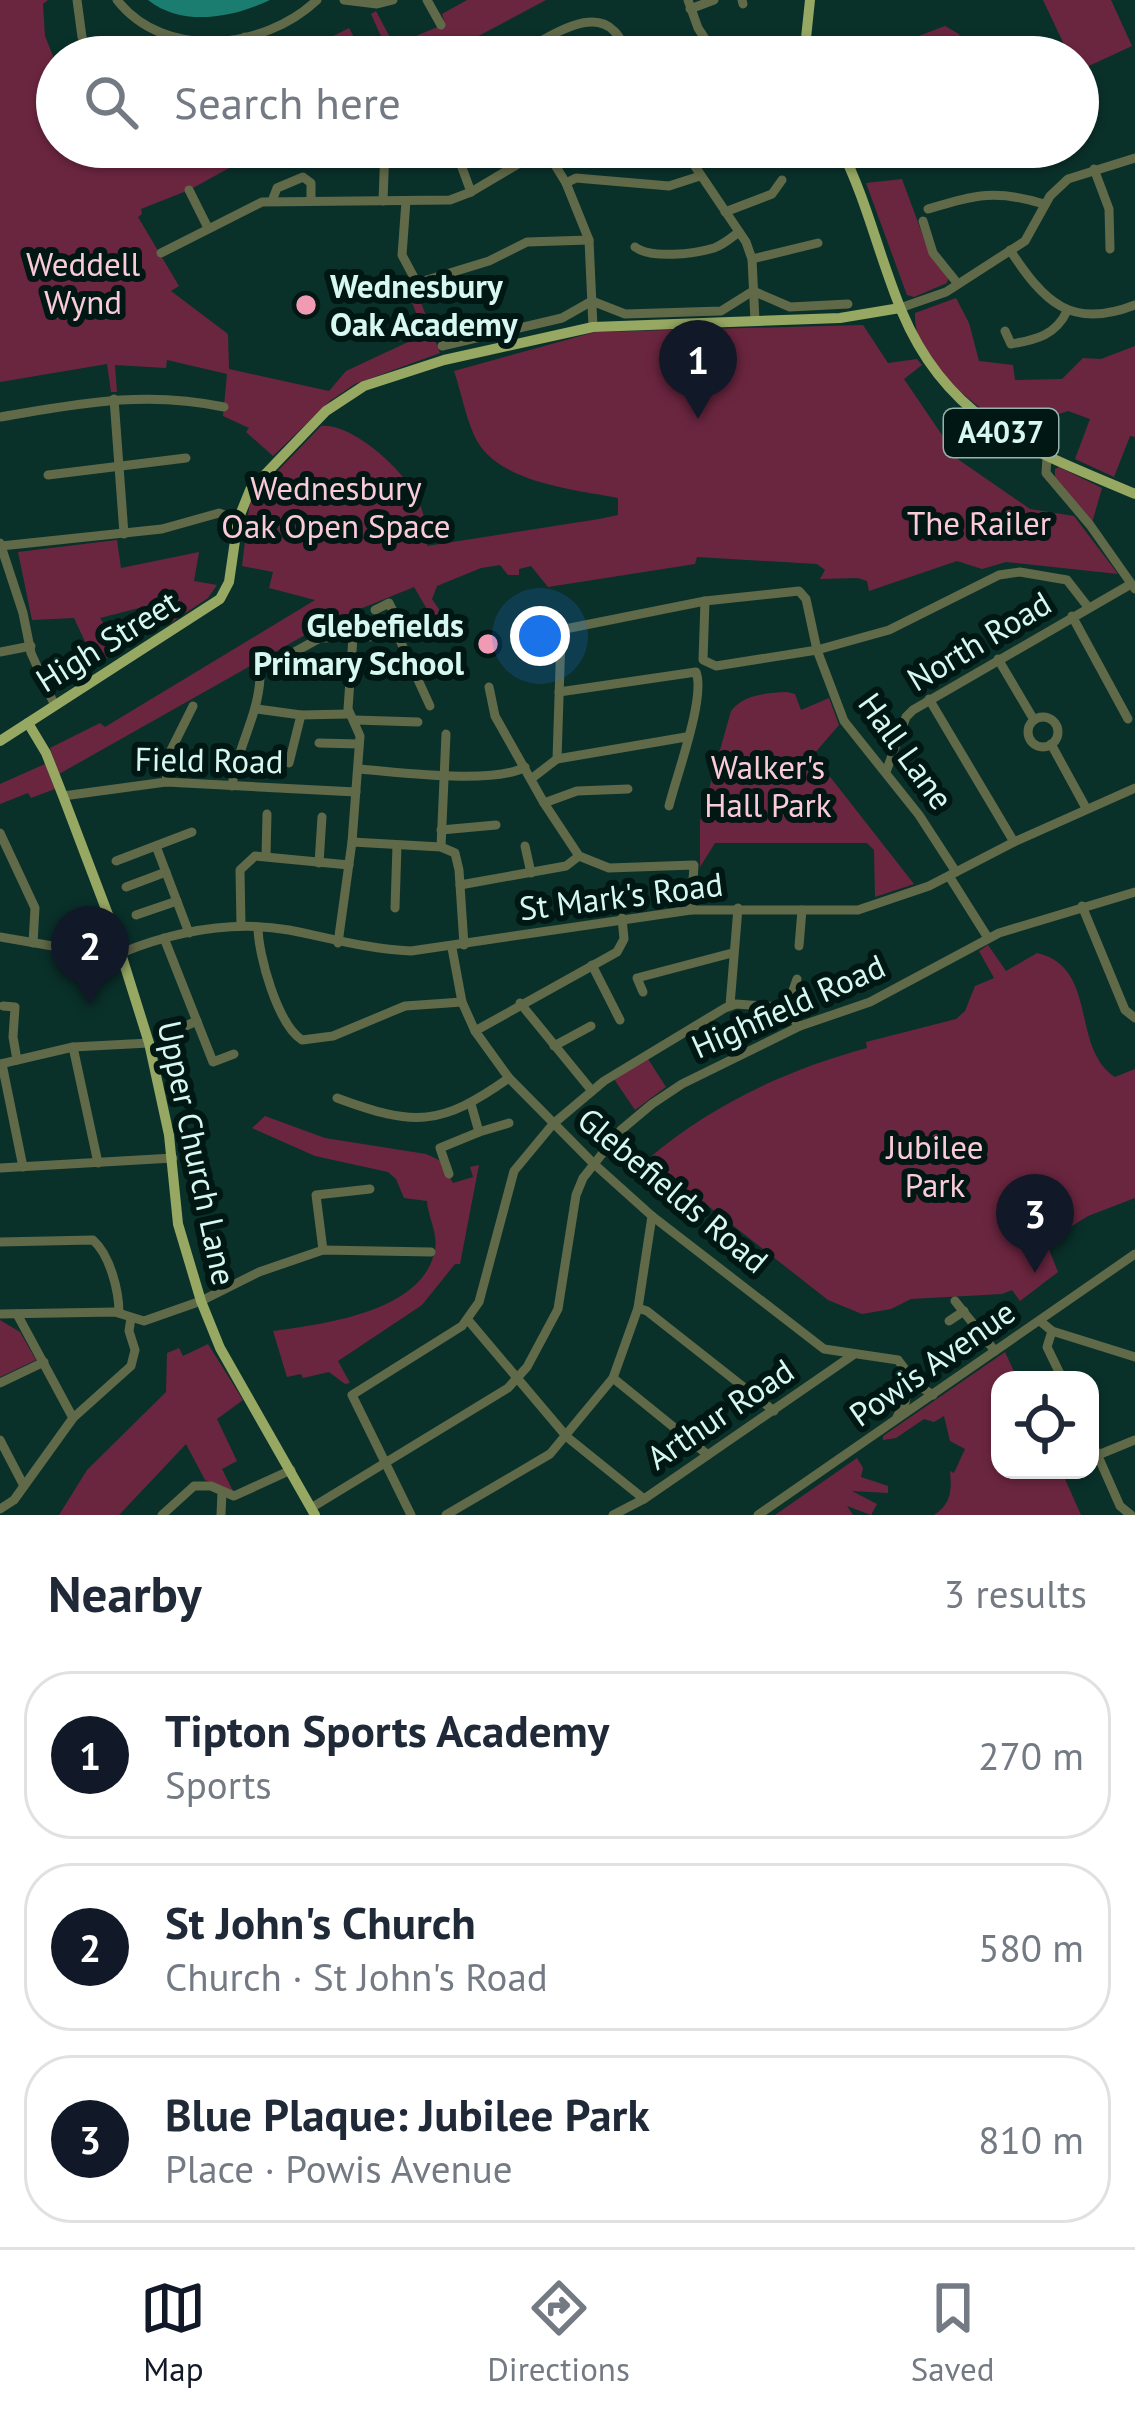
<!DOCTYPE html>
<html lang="en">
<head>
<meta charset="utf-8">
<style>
  body { margin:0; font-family:"PT Sans",sans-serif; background:#f2f2f3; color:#1f2937 }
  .controls { position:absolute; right:36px; bottom:36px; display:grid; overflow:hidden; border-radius:24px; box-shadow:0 3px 9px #0004 }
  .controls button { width:108px; height:108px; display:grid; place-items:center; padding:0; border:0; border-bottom:3px solid #e0e1e3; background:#fff; color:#1f2937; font:60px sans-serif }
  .you { position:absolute; left:540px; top:636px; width:42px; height:42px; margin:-30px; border:9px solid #fff; border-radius:50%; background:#1a73e8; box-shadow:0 0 0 18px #1a73e833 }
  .badge { display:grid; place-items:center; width:78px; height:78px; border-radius:50%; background:#111827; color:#fff; font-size:39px; font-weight:700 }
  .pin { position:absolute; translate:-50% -99px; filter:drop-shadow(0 3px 6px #0008) }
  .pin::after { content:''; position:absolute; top:63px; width:42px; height:36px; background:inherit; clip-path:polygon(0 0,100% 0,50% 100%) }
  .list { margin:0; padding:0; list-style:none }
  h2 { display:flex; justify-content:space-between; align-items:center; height:156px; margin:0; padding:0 48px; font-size:51px }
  h2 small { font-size:39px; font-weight:400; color:#747a83 }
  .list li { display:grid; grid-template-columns:78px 1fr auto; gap:36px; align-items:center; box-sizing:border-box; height:168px; margin:0 24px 24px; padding:0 24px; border:3px solid #e0e1e3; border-radius:48px }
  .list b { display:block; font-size:45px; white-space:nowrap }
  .list p { margin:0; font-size:39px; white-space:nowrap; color:#747a83 }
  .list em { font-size:39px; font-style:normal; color:#747a83 }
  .icon { flex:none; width:66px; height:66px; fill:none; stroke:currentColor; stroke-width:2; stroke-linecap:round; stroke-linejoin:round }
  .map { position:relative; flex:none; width:1135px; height:1515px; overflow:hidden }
  .search { position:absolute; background:#fff; box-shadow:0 3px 9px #0004; left:36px; right:36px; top:36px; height:132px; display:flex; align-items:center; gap:30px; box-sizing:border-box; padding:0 42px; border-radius:66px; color:#747a83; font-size:45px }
  .sheet { height:732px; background:#fff }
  nav { display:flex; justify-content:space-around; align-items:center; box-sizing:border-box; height:168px; border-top:3px solid #e0e1e3; background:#fff; font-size:33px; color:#747a83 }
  nav a { display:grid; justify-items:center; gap:6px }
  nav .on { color:#111827 }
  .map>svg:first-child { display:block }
</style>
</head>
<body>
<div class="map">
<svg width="1135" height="1515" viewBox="0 0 1135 1515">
  <rect width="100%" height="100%" fill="#0a302a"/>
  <g fill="#6b263f">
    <polygon points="0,0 48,0 43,4 45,36 57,66 57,147 95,147 100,157 145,147 268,147 189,190 141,209 142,214 138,217 179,286 171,291 228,334 229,369 329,391 346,371 421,336 422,328 409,295 417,292 440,353 355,384 330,401 273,456 246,432 249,428 223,416 227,374 167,360 166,368 115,365 117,392 111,392 107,364 0,382"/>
    <polygon points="467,0 546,0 439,57 292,57 349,28 363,54 384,43 371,14 376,11 394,45 445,24 442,14"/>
    <polygon points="1043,0 1111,0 1132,46 1078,71 1078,57 1070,57"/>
    <polygon points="945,26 959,34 968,57 888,57 916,37"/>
    <polygon points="902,179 930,255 949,276 947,283 914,297 907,295 866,183"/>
    <path d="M956,298L969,323L979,361L1013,365L1015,380L1062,379L1083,358L1101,359L1135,346V437L1130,436L1114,477L1075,459L1090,419L1068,411L1009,430C974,402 913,363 915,313Z"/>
    <path d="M863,325L888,363L917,359L922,365L904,379L959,460L1030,509L1074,516L1118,574L1006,562L982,569L957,561L869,591L867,581L858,578L820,579L825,570L817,564L697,557L695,564L548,587L531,566L519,569V575H508L500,565L481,568L437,586L432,599L450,626L441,633L414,587L328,622L59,774L50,748L100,723L105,727L315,600L269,588L273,572L242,566L250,500L321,426C353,423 406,472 418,500C425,514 427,533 427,546L599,519L618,515V498C573,489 495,483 474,435C465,415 461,391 454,371L595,332Z"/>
    <polygon points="1059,467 1102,488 1092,523 1055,477 1055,469"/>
    <polygon points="117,540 121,568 199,552 194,581 217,585 208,598 172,622 165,606 159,603 100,618 120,649 96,665 74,618 32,620 18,552"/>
    <path d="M787,692L795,694L801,710L829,698L839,725L813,755L914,884L875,897L874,850L867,843H715L700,867V821L731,711C744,694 767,693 787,692Z"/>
    <polygon points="45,764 55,789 31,798 28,793 0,804 0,784"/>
    <path d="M988,945L1006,971L1037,953C1099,967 1070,1048 1115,1077L1135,1069V1198L1088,1216L1046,1242L1058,1272L1020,1301L1012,1290L1002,1294L911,1299L891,1309L862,1314L828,1300L648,1159C711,1105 786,1070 867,1048L866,1042L956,1019L965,1011L975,986L994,978L979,951Z"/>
    <polygon points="648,1059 666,1087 635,1110 614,1079"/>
    <path d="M265,1116L325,1138L426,1154L441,1161L453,1183L473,1177L470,1167L479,1165L460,1264H455L422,1305L338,1361L350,1383L345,1384L329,1372L303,1378L301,1374L287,1377L273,1331C323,1324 425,1312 435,1249C438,1233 428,1217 427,1201L404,1198L396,1179L388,1172L315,1156L252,1128Z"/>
    <polygon points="0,1320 20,1332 36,1360 0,1377"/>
    <polygon points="208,1344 243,1400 217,1419 237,1461 222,1469 233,1491 205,1480 186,1444 119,1515 59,1515 87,1470 166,1392 167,1353 179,1348 183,1356"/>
    <path d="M1005,1352L1018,1380H1000V1470H1061L1081,1515H934C951,1504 952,1491 950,1471L954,1473L965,1449L950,1441L944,1416L934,1422L924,1419L896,1438L883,1440V1436Z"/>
    <polygon points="857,1458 863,1468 861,1477 888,1486 888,1493 852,1491 877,1504 871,1515 847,1506 853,1515 775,1515"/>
  </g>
  <path fill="#1a7d6f" d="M148,0H270C234,17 183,28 148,0Z"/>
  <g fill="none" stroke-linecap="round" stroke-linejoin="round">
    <g stroke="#606948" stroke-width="9">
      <polyline points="77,0 82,37 91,57"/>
      <path d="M117,0C165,61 264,50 317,0"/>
      <polyline points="344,0 377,4 393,0"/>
      <polyline points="427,0 441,25"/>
      <polyline points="688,0 698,28 717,57"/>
      <polyline points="742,0 743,4"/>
      <polyline points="690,9 714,0"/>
      <polyline points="245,37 247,57"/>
      <polyline points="457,48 461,57"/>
      <path d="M513,57C537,45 589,4 614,31C621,37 625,49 630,57"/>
      <polyline points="544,147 566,183 589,240 593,327"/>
      <polyline points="682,147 746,242 752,259 755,321"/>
      <polyline points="767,147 769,149"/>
      <polyline points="449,158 457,154 471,192"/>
      <polyline points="1094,169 1109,209 1110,249"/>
      <polyline points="566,183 576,178 669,186 700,176"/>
      <polyline points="189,190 208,228"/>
      <polyline points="272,201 277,188 303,177 311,183 311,201"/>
      <polyline points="383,201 385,147"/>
      <polyline points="406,201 402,255 417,283 489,261 527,242 589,240"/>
      <path d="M928,209C976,195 995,189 1044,204"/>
      <polyline points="725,212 772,194 782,180"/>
      <polyline points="923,221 933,253 958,284"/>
      <path d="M635,247C651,259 694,254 714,248C723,245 731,238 739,232"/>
      <path d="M1010,250C1044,302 1071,330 1135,305"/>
      <polyline points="161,253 262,202 450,200 471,192 545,148"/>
      <polyline points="752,259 818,243"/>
      <polyline points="900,308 946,292 1025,241 1050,196 1068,179 1135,158"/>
      <path d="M1005,331L1011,344C1036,340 1056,335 1067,311"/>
      <polyline points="442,346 562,318 592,301 625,314 721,311 753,291 790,307 848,304"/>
      <polyline points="114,399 124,534"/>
      <path d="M0,417C78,404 144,390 224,407"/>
      <polyline points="1047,457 1046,473 1090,525 1135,589"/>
      <polyline points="48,475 186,458"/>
      <polyline points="0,543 23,613 31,653 55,706"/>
      <polyline points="1,546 162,529 219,513 238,520"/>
      <polyline points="705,601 703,660 716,666 817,650 889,630 999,575 1020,572 1067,580 1088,607"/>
      <polyline points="1072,616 1128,719"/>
      <polyline points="398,636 430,706"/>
      <polyline points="0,652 31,646"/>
      <polyline points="289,655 320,638 398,636 398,621 389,603 375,610"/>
      <polyline points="998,659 1034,720"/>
      <polyline points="489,687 495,716 544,803 579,856 609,868 694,865 691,910"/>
      <path d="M559,692L696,672C706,697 676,777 669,806"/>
      <polyline points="929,699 1014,842"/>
      <polyline points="257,709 301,715 349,714"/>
      <circle cx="1043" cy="732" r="15"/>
      <polyline points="355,720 418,722"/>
      <polyline points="319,743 359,744"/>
      <polyline points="1051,744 1086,808"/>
      <polyline points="557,759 561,637 565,629 705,601 799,591 806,599 817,650 844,721 919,815 956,872"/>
      <polyline points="289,763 301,715"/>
      <path d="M358,769C398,772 493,785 525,767"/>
      <polyline points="886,772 906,717 913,710 1131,584"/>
      <polyline points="531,779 557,759 686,737"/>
      <polyline points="166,782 169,754 193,706"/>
      <path d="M232,786C237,747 258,717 260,678"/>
      <polyline points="63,796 166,782 356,792"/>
      <polyline points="544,803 577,791 628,789"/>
      <polyline points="441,830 496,825"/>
      <polyline points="0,833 35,908 33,943"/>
      <polyline points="352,842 441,847 455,853 459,870 464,945"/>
      <polyline points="156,846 189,933"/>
      <polyline points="525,846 531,873"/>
      <polyline points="441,847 446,734"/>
      <polyline points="266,856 267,814"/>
      <polyline points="116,861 192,832"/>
      <polyline points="319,863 322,817"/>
      <polyline points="949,876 988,938"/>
      <polyline points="460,885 566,866 579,856"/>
      <polyline points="126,887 166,872"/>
      <polyline points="1082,906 1125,1010 1135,1018"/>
      <polyline points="395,908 397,845"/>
      <polyline points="136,915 177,901"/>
      <polyline points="241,926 240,870 255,856 349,865"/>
      <path d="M258,927C258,955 278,1025 302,1040L333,1036L405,1006L462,1002"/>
      <polyline points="0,937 70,949 114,934"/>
      <polyline points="164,938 213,1062 234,1054"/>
      <polyline points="338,943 352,842 360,736 348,709 353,637"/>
      <polyline points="799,946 802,910"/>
      <polyline points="452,948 462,1002 475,1031 509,1078 593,1163 652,1216 824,1349 898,1360 916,1384 933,1395"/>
      <path d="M121,953C173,932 232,920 289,930C330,938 368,949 411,951L691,910H858L929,886L1014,842L1135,788"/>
      <polyline points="592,965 620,1020"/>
      <polyline points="643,992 637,978 732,953"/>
      <polyline points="520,1003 592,1091"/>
      <polyline points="730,1005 738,908"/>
      <polyline points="3,1006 15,1007 13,1037 17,1060"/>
      <polyline points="786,1010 797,979"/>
      <polyline points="475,1031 617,952 624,939 622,918"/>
      <polyline points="554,1046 591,1026"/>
      <polyline points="73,1047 98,1163"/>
      <polyline points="169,1058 160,1037 197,1021"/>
      <polyline points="0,1064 73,1047 149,1043"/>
      <polyline points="2,1064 23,1167"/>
      <path d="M337,1098C415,1127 441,1126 509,1078"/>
      <polyline points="471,1104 479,1132 509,1123"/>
      <polyline points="0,1168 173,1158"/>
      <polyline points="449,1174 440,1148 479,1132"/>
      <path d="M0,1242L93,1240C110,1255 119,1291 119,1313"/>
      <polyline points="323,1250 316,1195 370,1189"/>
      <polyline points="955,1301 995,1351"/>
      <polyline points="638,1308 647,1311 774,1411"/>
      <polyline points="0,1314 115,1312 144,1321 201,1301 259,1272 323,1250 431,1252"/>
      <polyline points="17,1314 73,1418"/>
      <polyline points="468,1320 567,1437 644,1499"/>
      <polyline points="949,1321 964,1311"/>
      <polyline points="1040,1321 1052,1331 1135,1357"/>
      <polyline points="1052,1331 1047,1347 1063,1380"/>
      <polyline points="613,1378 708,1455"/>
      <polyline points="0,1383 44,1362"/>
      <polyline points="897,1417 905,1403 910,1376"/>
      <polyline points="1090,1438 1120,1506 1131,1515"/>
      <polyline points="0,1440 24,1486"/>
      <polyline points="1098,1455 1135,1440"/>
      <polyline points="311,1508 508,1388 527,1367 558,1309 576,1195 583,1178 621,1130 652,1104 682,1084 800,1026 870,1002 999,933 1135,892"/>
      <polyline points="0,1509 14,1500 73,1418 131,1366 135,1350 129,1331 131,1318"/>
      <polyline points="162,1515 194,1486 211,1486 234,1496 291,1470"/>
      <polyline points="221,1515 222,1492"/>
      <polyline points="411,1515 352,1395 462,1326 479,1302 514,1171 553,1124 604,1081 725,1008 736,1004 780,1007 800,1026"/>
      <polyline points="446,1515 550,1454 613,1378 638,1308 652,1216"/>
      <polyline points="613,1515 644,1499 853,1355"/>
      <polyline points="758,1515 1135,1254"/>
    </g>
    <g stroke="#97a863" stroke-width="10">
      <polyline points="804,57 810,0"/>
      <path d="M840,147C867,200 879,257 902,312C949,424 1032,450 1135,494"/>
      <polyline points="28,723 46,753 63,796 112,925 149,1043 169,1135 178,1224 201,1301 220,1348 315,1515"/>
      <polyline points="0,741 220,599 229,582 238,520 250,490 326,411 364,386 444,360 593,327 840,318 900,308"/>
    </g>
  </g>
  <g fill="#f19ab4" stroke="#001713" stroke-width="4.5">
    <circle cx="306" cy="305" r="12"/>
    <circle cx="488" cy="644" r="12"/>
  </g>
  <g text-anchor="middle" stroke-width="12" stroke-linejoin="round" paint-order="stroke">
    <rect fill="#001713" stroke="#96b4ae" stroke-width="3" x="944" y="409" width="114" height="48" rx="9"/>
    <g font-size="30" font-weight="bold" fill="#d6f8f0">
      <text x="1001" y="443">A4037</text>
    </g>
    <g font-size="33" fill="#fbcbd8" stroke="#001713">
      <text x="83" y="276">Weddell<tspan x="83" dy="38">Wynd</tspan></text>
      <text x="336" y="500">Wednesbury<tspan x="336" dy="38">Oak Open Space</tspan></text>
      <text x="979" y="535">The Railer</text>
      <text x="768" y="779">Walker's<tspan x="768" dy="38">Hall Park</tspan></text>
      <text x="935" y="1159">Jubilee<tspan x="935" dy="38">Park</tspan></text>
    </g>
    <g font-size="33" font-weight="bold" fill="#d6f8f0" stroke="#001713" text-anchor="start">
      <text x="330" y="298">Wednesbury<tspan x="330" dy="38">Oak Academy</tspan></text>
      <text x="464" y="637" text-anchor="end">Glebefields<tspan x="464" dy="38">Primary School</tspan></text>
    </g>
    <g font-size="33" fill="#d6f8f0" stroke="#001713">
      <text transform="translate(107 641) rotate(-32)" y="12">High Street</text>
      <text transform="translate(979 641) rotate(-31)" y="12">North Road</text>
      <text transform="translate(906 751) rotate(54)" y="12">Hall Lane</text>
      <text transform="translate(209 760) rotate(1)" y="12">Field Road</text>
      <text transform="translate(621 896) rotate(-7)" y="12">St Mark's Road</text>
      <text transform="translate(788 1006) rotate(-24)" y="12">Highfield Road</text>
      <text transform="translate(197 1153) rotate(78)" y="12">Upper Church Lane</text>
      <text transform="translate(673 1190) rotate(40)" y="12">Glebefields Road</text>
      <text transform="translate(932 1363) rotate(-35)" y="12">Powis Avenue</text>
      <text transform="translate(720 1414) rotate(-34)" y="12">Arthur Road</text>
    </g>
  </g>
</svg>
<div class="controls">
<button><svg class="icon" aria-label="locate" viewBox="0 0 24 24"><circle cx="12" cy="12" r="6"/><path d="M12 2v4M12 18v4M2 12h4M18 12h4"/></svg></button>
</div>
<div class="you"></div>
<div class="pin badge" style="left:698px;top:419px">1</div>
<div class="pin badge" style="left:90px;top:1005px">2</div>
<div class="pin badge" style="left:1035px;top:1273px">3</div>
<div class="search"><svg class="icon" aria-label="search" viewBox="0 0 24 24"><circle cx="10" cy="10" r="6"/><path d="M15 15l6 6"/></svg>Search here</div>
</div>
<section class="sheet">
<h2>Nearby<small>3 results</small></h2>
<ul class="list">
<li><span class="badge">1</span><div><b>Tipton Sports Academy</b><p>Sports</p></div><em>270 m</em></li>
<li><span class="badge">2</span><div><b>St John's Church</b><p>Church · St John's Road</p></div><em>580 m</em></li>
<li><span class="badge">3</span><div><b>Blue Plaque: Jubilee Park</b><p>Place · Powis Avenue</p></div><em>810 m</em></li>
</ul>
</section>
<nav>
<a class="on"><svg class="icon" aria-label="map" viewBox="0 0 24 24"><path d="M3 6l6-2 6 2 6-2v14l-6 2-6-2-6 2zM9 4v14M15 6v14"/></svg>Map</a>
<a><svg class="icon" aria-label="directions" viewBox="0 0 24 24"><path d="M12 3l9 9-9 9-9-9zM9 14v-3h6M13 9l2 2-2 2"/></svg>Directions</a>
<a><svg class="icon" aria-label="saved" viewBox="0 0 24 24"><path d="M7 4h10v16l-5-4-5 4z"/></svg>Saved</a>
</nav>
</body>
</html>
